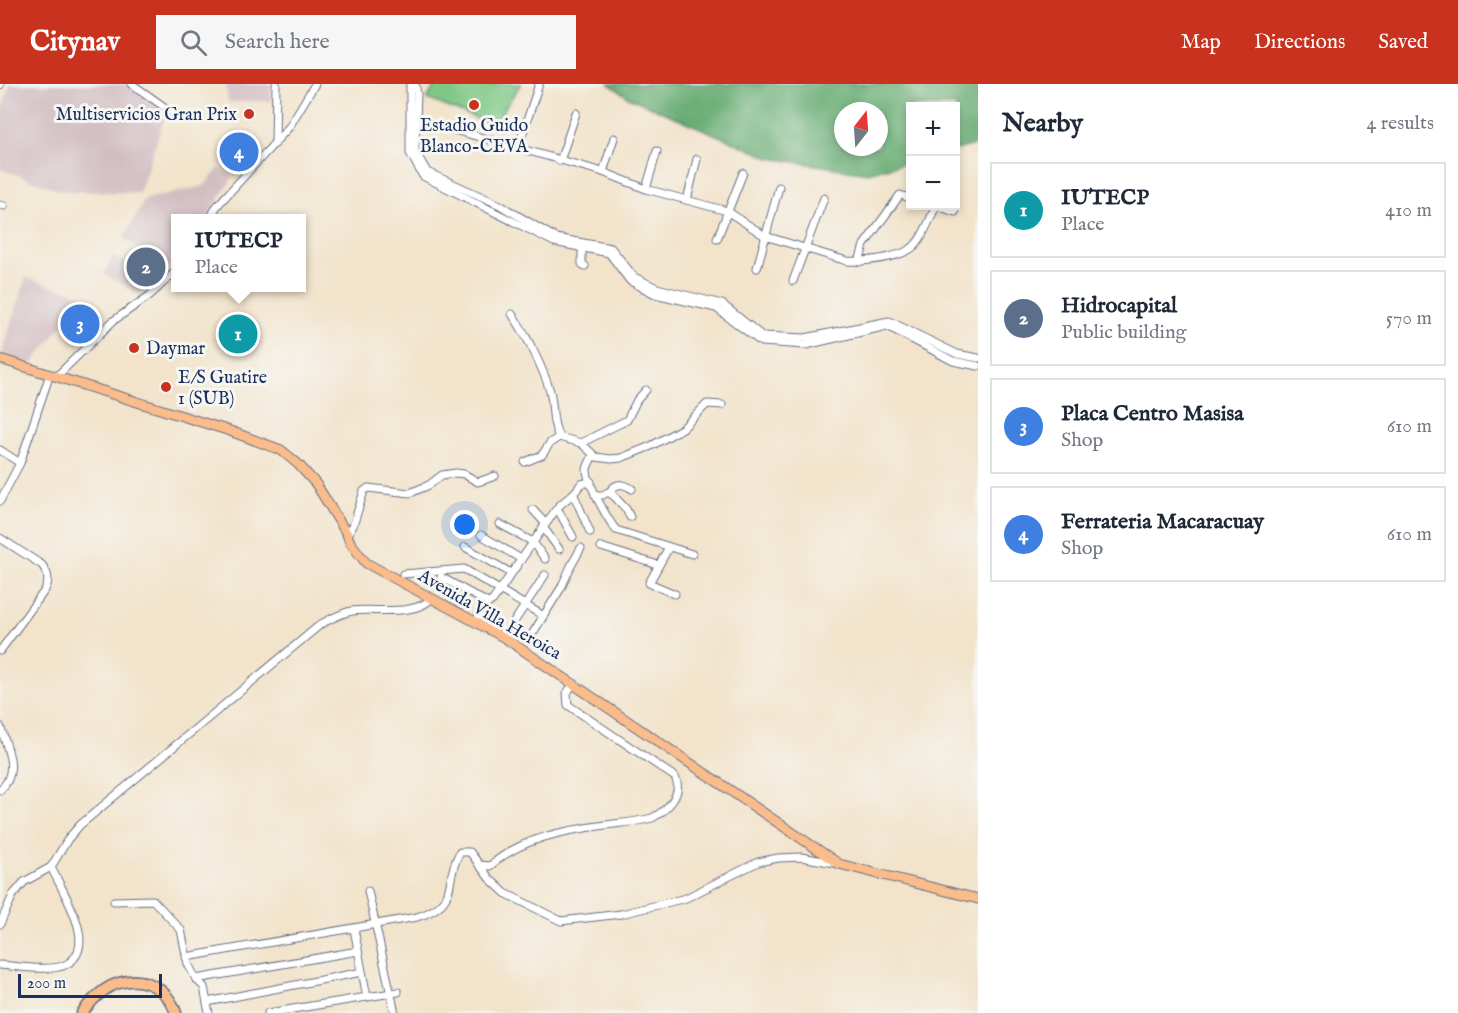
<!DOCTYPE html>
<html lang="en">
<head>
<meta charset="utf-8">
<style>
  body { margin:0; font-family:"IM FELL English",serif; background:#f6f6f7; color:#1f2937 }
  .controls { position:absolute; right:18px; top:18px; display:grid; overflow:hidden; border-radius:0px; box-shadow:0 3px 9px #0003 }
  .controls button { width:54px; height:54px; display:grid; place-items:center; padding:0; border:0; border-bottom:2px solid #e0e1e3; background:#fff; color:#1f2937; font:30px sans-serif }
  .compass { position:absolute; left:834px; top:18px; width:54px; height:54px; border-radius:50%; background:#fff; box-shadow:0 3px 9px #0003; rotate:17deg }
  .scale { position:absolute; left:18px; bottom:15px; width:144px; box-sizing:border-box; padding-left:6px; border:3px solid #1b2f5e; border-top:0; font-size:16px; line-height:21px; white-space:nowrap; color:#1b2f5e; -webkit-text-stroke:4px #f6f6f2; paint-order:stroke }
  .you { position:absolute; left:465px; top:441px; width:21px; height:21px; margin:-15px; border:4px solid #fff; border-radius:50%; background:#1a73e8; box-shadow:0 0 0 9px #1a73e833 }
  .badge { display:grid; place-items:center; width:39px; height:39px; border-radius:50%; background:#c8321e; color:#fff; font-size:20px; font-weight:700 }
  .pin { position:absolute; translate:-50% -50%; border:3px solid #fff; box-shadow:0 2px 6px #0006 }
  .popup { position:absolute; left:171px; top:130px; width:135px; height:78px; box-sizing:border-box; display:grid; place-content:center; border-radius:0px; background:#fff; filter:drop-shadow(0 2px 4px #0005); font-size:20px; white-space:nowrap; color:#747a83 }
  .popup b { font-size:22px; color:#1f2937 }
  .popup::after { content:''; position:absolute; left:50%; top:100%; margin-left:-12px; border:12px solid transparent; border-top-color:#fff }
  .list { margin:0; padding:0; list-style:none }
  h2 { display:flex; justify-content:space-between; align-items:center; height:78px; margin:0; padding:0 24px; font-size:26px }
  h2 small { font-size:20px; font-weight:400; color:#747a83 }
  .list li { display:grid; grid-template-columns:39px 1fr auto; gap:18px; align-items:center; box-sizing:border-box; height:96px; margin:0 12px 12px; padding:0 12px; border:2px solid #e0e1e3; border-radius:0px }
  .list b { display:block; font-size:22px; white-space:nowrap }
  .list p { margin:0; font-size:20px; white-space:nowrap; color:#747a83 }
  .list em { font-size:20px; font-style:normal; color:#747a83 }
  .icon { flex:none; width:33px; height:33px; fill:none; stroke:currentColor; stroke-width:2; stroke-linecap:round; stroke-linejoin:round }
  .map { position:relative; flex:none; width:978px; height:929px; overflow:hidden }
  header { display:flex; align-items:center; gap:36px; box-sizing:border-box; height:84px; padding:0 30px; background:#c8321e; color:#fff }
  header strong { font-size:28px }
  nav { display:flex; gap:33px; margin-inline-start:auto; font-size:21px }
  .search { width:420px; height:54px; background:#f6f6f7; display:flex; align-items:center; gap:15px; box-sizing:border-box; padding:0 21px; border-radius:0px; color:#747a83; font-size:22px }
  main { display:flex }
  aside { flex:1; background:#fff }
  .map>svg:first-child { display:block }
</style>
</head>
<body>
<header>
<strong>Citynav</strong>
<div class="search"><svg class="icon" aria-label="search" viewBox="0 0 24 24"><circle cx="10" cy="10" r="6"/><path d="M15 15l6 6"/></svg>Search here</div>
<nav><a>Map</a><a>Directions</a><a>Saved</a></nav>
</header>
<main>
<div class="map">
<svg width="978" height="929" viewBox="0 0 978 929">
  <rect width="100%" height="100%" fill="#f6f6f2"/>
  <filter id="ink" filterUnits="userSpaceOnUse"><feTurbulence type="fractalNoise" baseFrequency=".0167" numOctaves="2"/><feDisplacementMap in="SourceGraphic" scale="12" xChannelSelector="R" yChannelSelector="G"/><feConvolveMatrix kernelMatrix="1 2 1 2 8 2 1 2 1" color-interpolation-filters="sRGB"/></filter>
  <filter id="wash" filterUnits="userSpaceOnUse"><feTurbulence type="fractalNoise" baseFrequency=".008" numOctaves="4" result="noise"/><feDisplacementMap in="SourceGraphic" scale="24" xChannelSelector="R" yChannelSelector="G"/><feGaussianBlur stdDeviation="1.35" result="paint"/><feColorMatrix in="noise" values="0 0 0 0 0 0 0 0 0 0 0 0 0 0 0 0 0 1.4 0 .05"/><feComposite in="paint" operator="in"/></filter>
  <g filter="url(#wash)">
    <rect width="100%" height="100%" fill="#f2e3ca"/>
    <g fill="#d2bec2">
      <polygon points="10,0 129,0 167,27 139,109 62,107 0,85 0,31"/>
      <polygon points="226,0 271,0 271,17 228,18"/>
      <polygon points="219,84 233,93 206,134 175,134 175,177 169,182 123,154 145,115 204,102"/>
      <polygon points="113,172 158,199 139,210 104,190"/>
      <polygon points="26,194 84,212 30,283 1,271"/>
    </g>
    <polygon fill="#7ec885" stroke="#4c7c72" stroke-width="1.5" points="436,0 521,0 493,41 427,15"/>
    <path fill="#66ac72" stroke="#406e68" stroke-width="1.5" fill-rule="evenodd" d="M609,0H978V60L956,66V22H910V78L868,89L770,74L628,13ZM843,27H879V63H843Z"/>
  </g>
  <g filter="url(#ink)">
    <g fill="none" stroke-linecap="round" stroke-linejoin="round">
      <g stroke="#666e84" stroke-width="9">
        <g id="minor">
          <polyline points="132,0 177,32"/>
          <polyline points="410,0 410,69 423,92 554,158 609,169 630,197 655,210 716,224 761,258 806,261 887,242 953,277 978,282"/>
          <polyline points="415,0 417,9 415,67 427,88 498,120 556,154 611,164 634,193 657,204 722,220 762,252 805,254 889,237 957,270 978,274"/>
          <polyline points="0,1 0,0"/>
          <path d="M416,39L437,41L603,88L646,105L727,127L765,152L847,177C865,178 905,174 916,160C925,150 930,134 936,122"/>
          <polyline points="275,60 276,0"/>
          <polyline points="518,64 539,0"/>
          <polyline points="560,77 576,29"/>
          <polyline points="603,88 614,54"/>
          <polyline points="646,105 657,67"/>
          <polyline points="687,116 697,75"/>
          <polyline points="0,121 4,122"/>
          <polyline points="937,122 955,128"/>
          <polyline points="210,134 217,122 289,43 315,0"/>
          <polyline points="717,155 743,89"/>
          <polyline points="582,164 582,180 585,182"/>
          <polyline points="859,178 864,161 900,111 910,114"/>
          <polyline points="757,184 779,103"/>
          <polyline points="793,197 824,114"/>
          <path d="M512,230C526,250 543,284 550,307C554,323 551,338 559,353L581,359L596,373L611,375L621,374L651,362L683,344L707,320L722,321"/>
          <polyline points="57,292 113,237 149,212 175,188"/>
          <polyline points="581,359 627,336 637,316 646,306"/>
          <polyline points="0,366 20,379"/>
          <path d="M593,371C591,376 588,380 587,385C586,397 608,436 616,446L692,470"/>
          <polyline points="525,378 542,371 550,359 559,353"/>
          <polyline points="574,411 590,448"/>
          <path d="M595,411H603L608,408L614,412L611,406C617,398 625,400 632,405"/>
          <polyline points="614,412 626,425 630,433"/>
          <polyline points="0,417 20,379 50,290"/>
          <polyline points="557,424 573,453"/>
          <polyline points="533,426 545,439"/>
          <polyline points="500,440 533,458 545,475"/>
          <polyline points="543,443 559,465"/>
          <polyline points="347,450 353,442 364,407 368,404 410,409 429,401 442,391 456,389 464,390 478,398 495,392"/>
          <polyline points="481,451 521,475"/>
          <path d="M0,454L42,481C48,489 50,496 45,506L0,567"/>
          <polyline points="465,463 511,489"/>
          <polyline points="601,463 658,481"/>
          <polyline points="669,463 649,499 675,510"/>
          <polyline points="403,490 464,485 542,531"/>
          <polyline points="441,493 488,519"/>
          <path d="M476,537L486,521L493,516L557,424C566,414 574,412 581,400L591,398"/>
          <polyline points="512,541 545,491"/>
          <polyline points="531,552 561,504 571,482 581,464"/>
          <path d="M0,642C7,663 20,689 0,706"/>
          <path d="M479,781L490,782C521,754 566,746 606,741C621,739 637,738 652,734C666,727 684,710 675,693L568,621L567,609L574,599"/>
          <polyline points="368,807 395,929"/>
          <polyline points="114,817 153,816 181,846 188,880 196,895 204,903 209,929"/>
          <path d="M0,840L13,811L24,798L51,783L68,755L80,741L321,540C331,535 341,529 352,527C374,524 415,533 432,514"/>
          <polyline points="354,845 367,913"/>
          <path d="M186,873L417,833C462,819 442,799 460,768H470L489,794L505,809L561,837L621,830L686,814L758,778L778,774L801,773L835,779"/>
          <path d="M0,881C16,882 50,888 65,881C101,864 62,807 51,783"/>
          <polyline points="196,895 358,867"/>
          <polyline points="207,918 362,888"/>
          <polyline points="268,929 398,908"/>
        </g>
      </g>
      <g stroke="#666e84" stroke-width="11">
        <polyline id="major" points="0,275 230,347 281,366 298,380 316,400 347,450 350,458 366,479 505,554 839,780 978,815"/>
      </g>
      <g stroke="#666e84" stroke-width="13">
        <path id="highway" d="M82,929C91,917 104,903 119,899C144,891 168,905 176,929"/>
      </g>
      <use href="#minor" stroke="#fff" stroke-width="7"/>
      <use href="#major" stroke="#fabc8b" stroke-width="9"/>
      <use href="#highway" stroke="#fabc8b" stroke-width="10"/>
    </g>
  </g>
  <g fill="#c8321e" stroke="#f6f6f2" stroke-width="2">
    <circle cx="474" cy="21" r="6"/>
    <circle cx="249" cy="30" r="6"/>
    <circle cx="134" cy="264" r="6"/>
    <circle cx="166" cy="303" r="6"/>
  </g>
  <g text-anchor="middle" stroke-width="6" stroke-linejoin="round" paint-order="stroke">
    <g font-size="18" fill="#1b2f5e" stroke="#f6f6f2" text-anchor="start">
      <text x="237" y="36" text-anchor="end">Multiservicios Gran Prix</text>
      <text x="474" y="47" text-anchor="middle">Estadio Guido<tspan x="474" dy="21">Blanco-CEVA</tspan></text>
      <text x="146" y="270">Daymar</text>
      <text x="178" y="299">E/S Guatire<tspan x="178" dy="21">1 (SUB)</tspan></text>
    </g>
    <g font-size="18" fill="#1b2f5e" stroke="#f6f6f2">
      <text transform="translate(490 530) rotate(30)" y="6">Avenida Villa Heroica</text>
    </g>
  </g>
</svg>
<div class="controls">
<button>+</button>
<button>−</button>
</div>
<svg class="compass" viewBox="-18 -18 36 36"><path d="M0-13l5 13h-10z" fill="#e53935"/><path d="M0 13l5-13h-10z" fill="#747a83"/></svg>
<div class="scale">200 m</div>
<div class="you"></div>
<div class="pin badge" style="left:238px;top:250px;background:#0f9aa8">1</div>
<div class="popup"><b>IUTECP</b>Place</div>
<div class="pin badge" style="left:146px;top:183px;background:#5c6f8a">2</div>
<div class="pin badge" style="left:80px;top:240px;background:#3f7fe0">3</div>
<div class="pin badge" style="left:239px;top:68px;background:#3f7fe0">4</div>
</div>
<aside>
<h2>Nearby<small>4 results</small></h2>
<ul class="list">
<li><span class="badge" style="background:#0f9aa8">1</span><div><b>IUTECP</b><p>Place</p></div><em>410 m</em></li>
<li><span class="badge" style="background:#5c6f8a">2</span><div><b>Hidrocapital</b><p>Public building</p></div><em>570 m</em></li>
<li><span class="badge" style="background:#3f7fe0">3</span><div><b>Placa Centro Masisa</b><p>Shop</p></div><em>610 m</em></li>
<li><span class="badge" style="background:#3f7fe0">4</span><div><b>Ferrateria Macaracuay</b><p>Shop</p></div><em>610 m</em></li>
</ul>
</aside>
</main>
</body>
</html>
